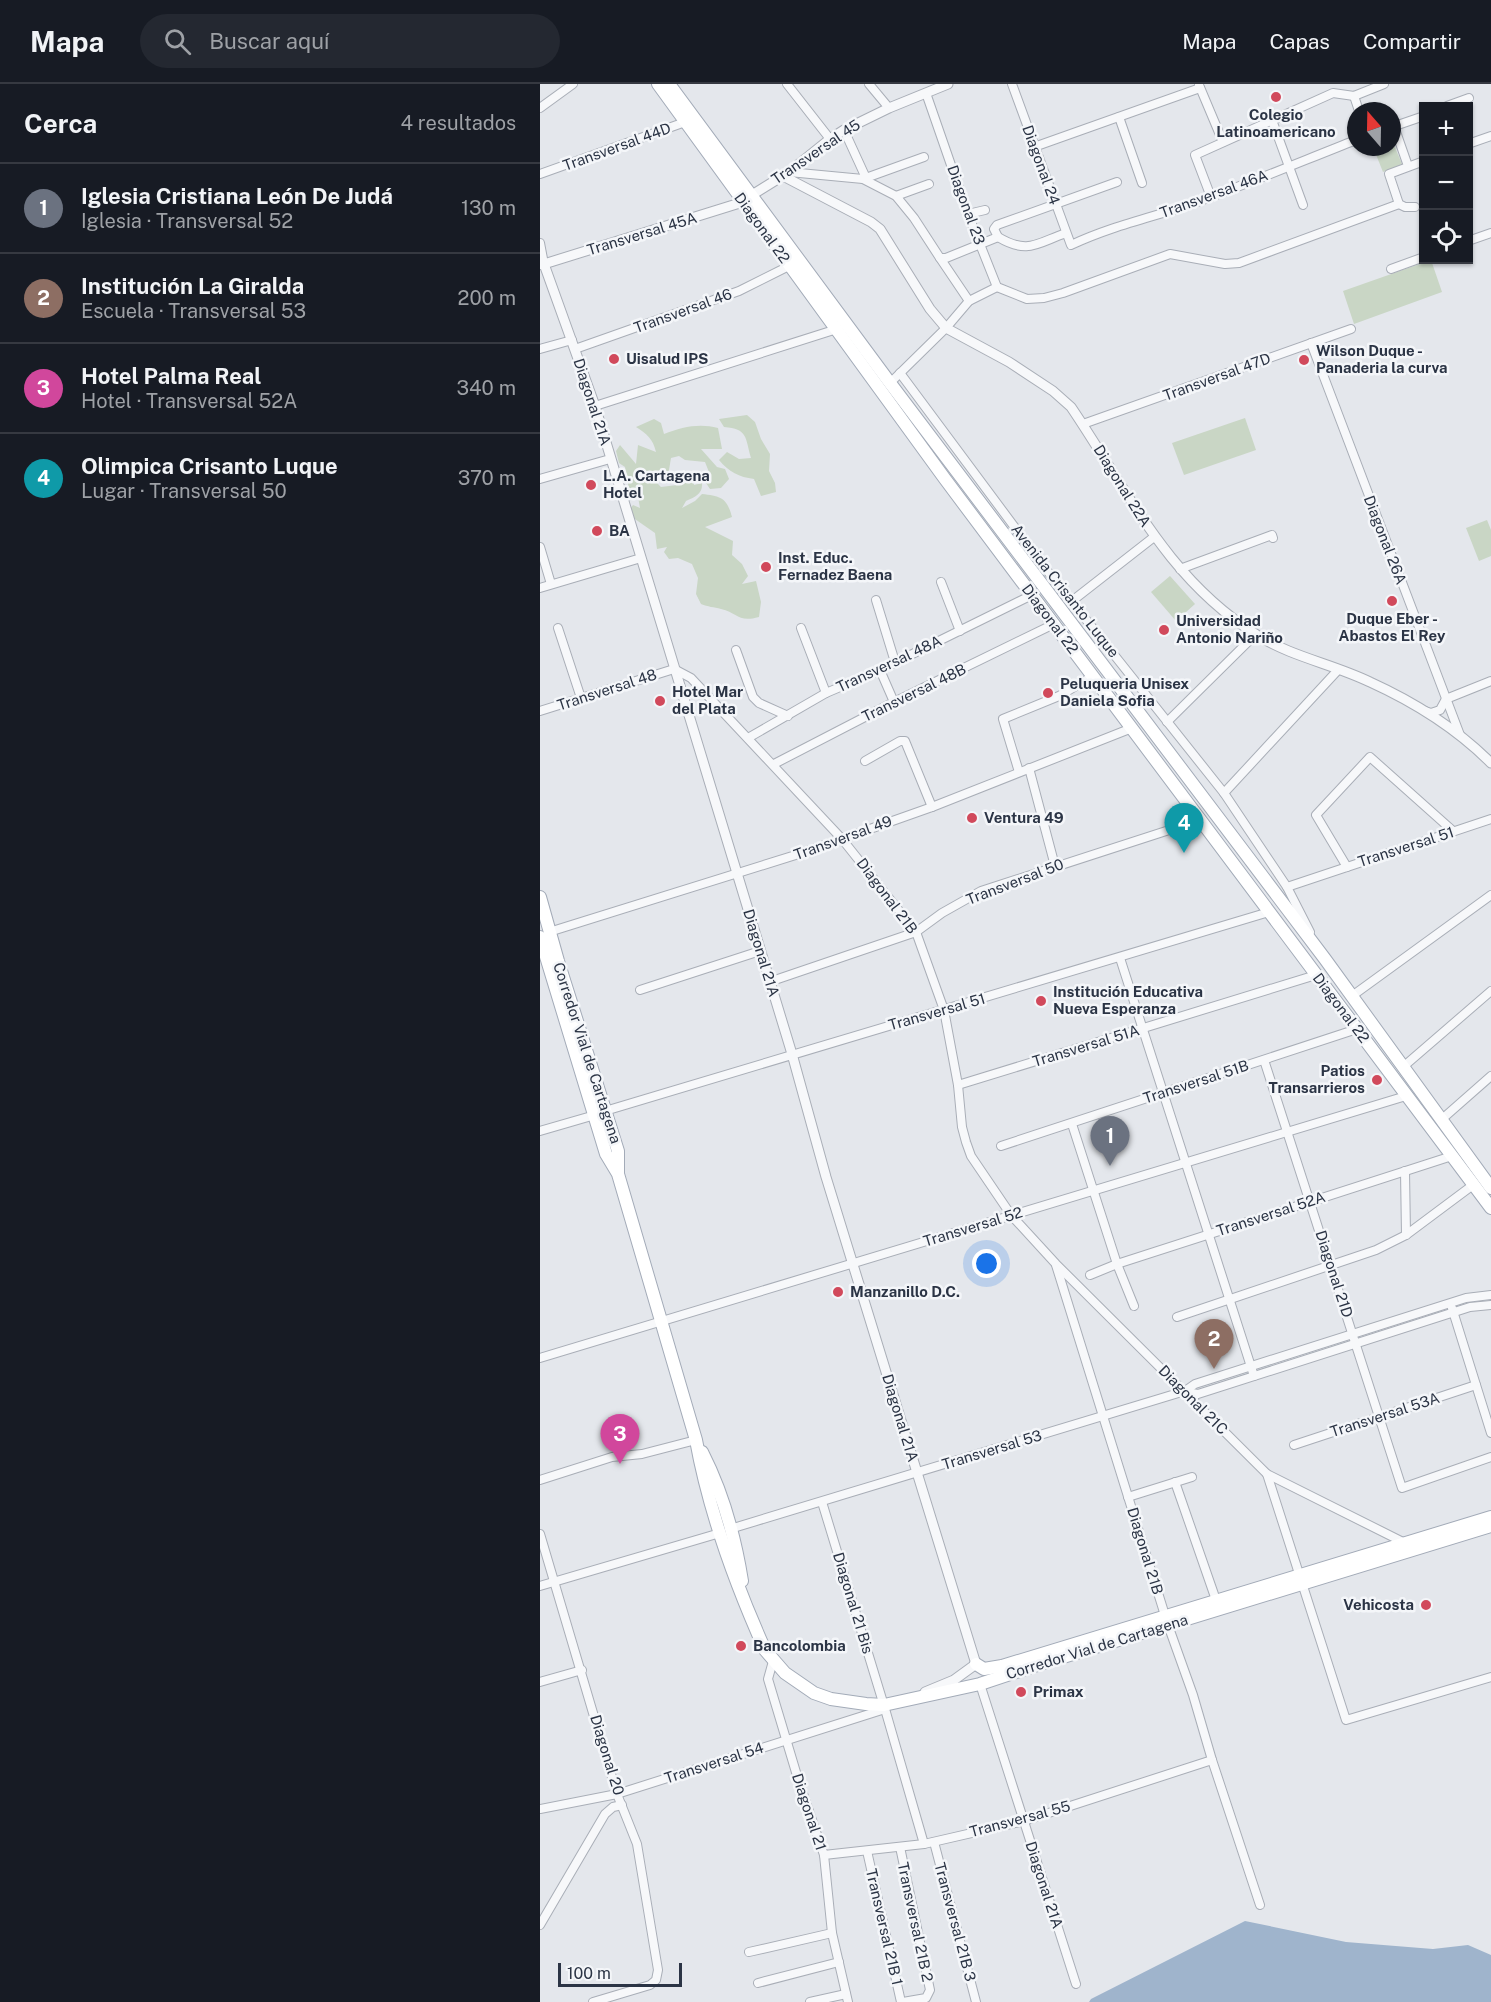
<!DOCTYPE html>
<html lang="es">
<head>
<meta charset="utf-8">
<style>
  body { margin:0; font-family:"Public Sans",sans-serif; background:#242831; color:#f1f3f6 }
  .controls { position:absolute; right:18px; top:18px; display:grid; overflow:hidden; border-radius:0px; box-shadow:0 2px 4px #0004 }
  .controls button { width:54px; height:54px; display:grid; place-items:center; padding:0; border:0; border-bottom:2px solid #363941; background:#171b24; color:#f1f3f6; font:30px sans-serif }
  .compass { position:absolute; left:807px; top:18px; width:54px; height:54px; border-radius:50%; background:#171b24; box-shadow:0 2px 4px #0004; rotate:340deg }
  .scale { position:absolute; left:18px; bottom:15px; width:124px; box-sizing:border-box; padding-left:6px; border:3px solid #2b3445; border-top:0; font-size:16px; line-height:21px; white-space:nowrap; color:#2b3445; -webkit-text-stroke:4px #f4f6f9; paint-order:stroke }
  .you { position:absolute; left:447px; top:1180px; width:21px; height:21px; margin:-15px; border:4px solid #fff; border-radius:50%; background:#1a73e8; box-shadow:0 0 0 9px #1a73e833 }
  .badge { display:grid; place-items:center; width:39px; height:39px; border-radius:50%; background:#d1495b; color:#fff; font-size:20px; font-weight:700 }
  .pin { position:absolute; translate:-50% -50px; filter:drop-shadow(0 2px 3px #0008) }
  .pin::after { content:''; position:absolute; top:32px; width:21px; height:18px; background:inherit; clip-path:polygon(0 0,100% 0,50% 100%) }
  .list { margin:0; padding:0; list-style:none }
  h2 { display:flex; justify-content:space-between; align-items:center; height:78px; margin:0; padding:0 24px; font-size:26px }
  h2 small { font-size:20px; font-weight:400; color:#9ea1a6 }
  .list li { display:grid; grid-template-columns:39px 1fr auto; gap:18px; align-items:center; box-sizing:border-box; height:90px; padding:0 24px; border-top:2px solid #363941 }
  .list b { display:block; font-size:22px; white-space:nowrap }
  .list p { margin:0; font-size:20px; white-space:nowrap; color:#9ea1a6 }
  .list em { font-size:20px; font-style:normal; color:#9ea1a6 }
  .icon { flex:none; width:33px; height:33px; fill:none; stroke:currentColor; stroke-width:2; stroke-linecap:round; stroke-linejoin:round }
  .map { position:relative; flex:none; width:951px; height:1918px; overflow:hidden }
  header { display:flex; align-items:center; gap:36px; box-sizing:border-box; height:84px; padding:0 30px; background:#171b24; border-bottom:2px solid #363941 }
  header strong { font-size:28px }
  nav { display:flex; gap:33px; margin-inline-start:auto; font-size:21px }
  .search { width:420px; height:54px; background:#242831; display:flex; align-items:center; gap:15px; box-sizing:border-box; padding:0 21px; border-radius:33px; color:#9ea1a6; font-size:22px }
  main { display:flex }
  aside { flex:1; background:#171b24 }
  .map>svg:first-child { display:block }
</style>
</head>
<body>
<header>
<strong>Mapa</strong>
<div class="search"><svg class="icon" aria-label="search" viewBox="0 0 24 24"><circle cx="10" cy="10" r="6"/><path d="M15 15l6 6"/></svg>Buscar aquí</div>
<nav><a>Mapa</a><a>Capas</a><a>Compartir</a></nav>
</header>
<main>
<aside>
<h2>Cerca<small>4 resultados</small></h2>
<ul class="list">
<li><span class="badge" style="background:#6b7280">1</span><div><b>Iglesia Cristiana León De Judá</b><p>Iglesia · Transversal 52</p></div><em>130 m</em></li>
<li><span class="badge" style="background:#8d6e63">2</span><div><b>Institución La Giralda</b><p>Escuela · Transversal 53</p></div><em>200 m</em></li>
<li><span class="badge" style="background:#d1479c">3</span><div><b>Hotel Palma Real</b><p>Hotel · Transversal 52A</p></div><em>340 m</em></li>
<li><span class="badge" style="background:#0f9aa8">4</span><div><b>Olimpica Crisanto Luque</b><p>Lugar · Transversal 50</p></div><em>370 m</em></li>
</ul>
</aside>
<div class="map">
<svg width="951" height="1918" viewBox="0 0 951 1918">
  <rect width="100%" height="100%" fill="#e4e7ec"/>
  <g fill="#c9d6c5">
    <polygon points="852,56 862,80 843,88 833,63 852,63"/>
    <polygon points="891,176 902,208 814,240 803,207"/>
    <path d="M207,331L215,338L221,355L230,370L229,387L235,399L236,408L221,412L214,395C199,393 189,388 179,376L187,368L199,375L211,374C205,353 208,345 184,343L179,335Z"/>
    <polygon points="705,334 716,366 644,391 632,359"/>
    <path d="M114,335L121,339L124,350C142,343 159,339 178,344L182,365H161L177,383L185,385L189,395L181,404L170,405L164,396L169,388L165,378L145,376L139,372L131,374L127,398L124,389L114,396L121,403L137,401L147,395H153L154,401L162,399C163,410 155,413 146,417L142,424L155,417L162,410C181,412 187,414 192,433L165,443L193,457L192,471L202,480L208,492L202,500L216,497L221,518L219,533C198,539 198,529 181,525C174,523 168,523 161,520L156,510L158,494L152,480L138,474L129,475L124,468L127,463L117,465L115,449L92,433L89,426L93,421L100,424L98,413L90,411L85,383L79,379L76,367L80,361L96,380L98,361L116,368C113,355 107,350 96,343Z"/>
    <polygon points="947,436 951,446 951,472 939,477 926,444"/>
    <polygon points="630,492 655,520 636,537 611,508"/>
  </g>
  <polygon fill="#9fb4cc" points="705,1837 806,1858 893,1865 928,1861 951,1871 951,1918 549,1918 551,1915"/>
  <g fill="none" stroke-linecap="round" stroke-linejoin="round">
    <g stroke="#a9aeb7" stroke-width="10">
      <g id="minor">
        <polyline points="247,0 290,55"/>
        <polyline points="329,0 349,24"/>
        <path d="M472,0L531,161C569,143 609,134 649,121C705,101 760,78 816,56"/>
        <polyline points="659,1 683,58"/>
        <polyline points="386,9 428,130 457,203 487,215 504,214 523,209 630,170 685,180 699,179 859,120"/>
        <polyline points="814,12 819,27"/>
        <polyline points="907,22 929,14"/>
        <polyline points="0,24 33,0"/>
        <polyline points="579,33 602,99"/>
        <polyline points="732,36 763,121"/>
        <polyline points="854,42 868,82"/>
        <polyline points="852,43 884,32"/>
        <polyline points="304,46 326,94"/>
        <polyline points="928,60 951,52"/>
        <polyline points="494,63 660,4"/>
        <polyline points="249,88 323,95 356,112 374,134 400,174 406,174 458,153 454,145 457,141 577,98"/>
        <polyline points="0,90 148,37"/>
        <polyline points="323,95 384,73"/>
        <polyline points="356,112 389,100"/>
        <polyline points="671,113 655,71 793,9 814,12 844,0"/>
        <polyline points="875,123 865,123 859,120 849,90 884,77"/>
        <polyline points="428,130 445,126"/>
        <path d="M458,153C488,171 497,159 526,149"/>
        <polyline points="928,157 951,149"/>
        <polyline points="0,159 4,180 0,181"/>
        <polyline points="400,174 429,217"/>
        <polyline points="851,185 884,173"/>
        <polyline points="771,259 920,651"/>
        <polyline points="0,265 32,256"/>
        <polyline points="35,265 199,207 249,182"/>
        <polyline points="360,289 505,484 684,709 747,803 770,848"/>
        <polyline points="350,299 406,244 429,217 457,203"/>
        <polyline points="55,322 297,245"/>
        <polyline points="543,340 811,245"/>
        <polyline points="0,395 70,375"/>
        <polyline points="0,463 11,500"/>
        <polyline points="640,485 732,451 733,454"/>
        <polyline points="401,498 420,547"/>
        <polyline points="0,504 101,474"/>
        <polyline points="336,516 355,578"/>
        <polyline points="532,517 614,453"/>
        <polyline points="18,544 41,614"/>
        <polyline points="261,544 286,609"/>
        <polyline points="196,566 213,613 219,619 248,632"/>
        <polyline points="340,586 354,618"/>
        <polyline points="906,615 951,597"/>
        <polyline points="0,627 134,585 151,594 302,755 376,848 404,926 418,1001 422,1043 426,1058 431,1072 471,1131 516,1180 727,1390 865,1459"/>
        <polyline points="885,627 891,629 900,626 906,615"/>
        <polyline points="627,638 716,550"/>
        <polyline points="208,654 286,609 340,586 492,511"/>
        <polyline points="325,677 360,657 365,657 392,723"/>
        <polyline points="234,680 354,618 514,540"/>
        <polyline points="489,684 515,782"/>
        <polyline points="479,688 463,635 519,612 553,592"/>
        <polyline points="684,709 798,586"/>
        <polyline points="807,783 776,731 830,673 913,747"/>
        <polyline points="747,803 951,735"/>
        <polyline points="9,848 262,769 392,723 592,644"/>
        <polyline points="580,874 714,1292"/>
        <polyline points="229,898 376,848 402,829 441,807 660,736"/>
        <polyline points="100,906 220,867"/>
        <polyline points="812,912 951,811"/>
        <polyline points="724,976 862,1404 951,1373"/>
        <polyline points="863,983 951,907"/>
        <polyline points="418,1001 776,891"/>
        <polyline points="65,1027 729,828"/>
        <polyline points="901,1036 951,992"/>
        <polyline points="532,1040 577,1180 594,1222"/>
        <polyline points="0,1047 55,1031"/>
        <polyline points="461,1062 817,945"/>
        <polyline points="865,1087 866,1151"/>
        <polyline points="516,1181 628,1541 653,1611 672,1676 720,1821"/>
        <polyline points="550,1191 577,1180 912,1072"/>
        <polyline points="912,1224 951,1349"/>
        <polyline points="637,1233 836,1166 866,1151 933,1101"/>
        <polyline points="0,1274 866,1012"/>
        <polyline points="646,1308 658,1310 930,1223 951,1221"/>
        <polyline points="754,1361 936,1301"/>
        <polyline points="727,1390 806,1636 951,1593"/>
        <polyline points="0,1396 72,1373 102,1370 156,1356"/>
        <polyline points="635,1398 676,1516"/>
        <polyline points="588,1413 652,1393"/>
        <polyline points="282,1418 345,1625 384,1760"/>
        <polyline points="190,1445 645,1307 655,1300 926,1214 951,1211"/>
        <polyline points="0,1450 77,1710 97,1760 118,1886 116,1896 110,1901 53,1918"/>
        <polyline points="0,1502 180,1449"/>
        <polyline points="233,1577 228,1595 258,1695 284,1771 292,1849 308,1918"/>
        <polyline points="0,1598 42,1586"/>
        <polyline points="440,1600 536,1900"/>
        <polyline points="0,1725 77,1710 345,1625"/>
        <polyline points="394,1758 436,1918"/>
        <polyline points="360,1763 390,1906 386,1914 363,1918"/>
        <polyline points="327,1767 361,1918"/>
        <polyline points="284,1771 384,1760 484,1737 672,1676"/>
        <polyline points="0,1841 65,1730 73,1723 82,1721"/>
        <polyline points="209,1868 292,1849"/>
        <polyline points="218,1899 299,1878"/>
        <polyline points="270,1918 306,1910"/>
      </g>
    </g>
    <g stroke="#a9aeb7" stroke-width="11">
      <g id="tertiary">
        <path d="M243,92L331,138L340,145L390,225L406,244L469,278L513,307L531,323C588,407 627,495 717,551C752,573 793,580 830,598C874,618 917,645 951,679"/>
        <polyline points="212,111 249,88 290,55 304,46 349,24 408,0"/>
        <polyline points="4,180 55,322 252,970 286,1093 436,1580 414,1596 385,1608"/>
        <polyline points="4,180 203,118"/>
      </g>
    </g>
    <g stroke="#a3abb8" stroke-width="14">
      <g id="primary">
        <polyline points="118,0 405,395 951,1124"/>
        <polyline points="129,0 350,299 785,875 951,1104"/>
        <polyline points="0,813 18,877 78,1067 78,1089"/>
        <path d="M0,853L66,1070L78,1090L156,1356C169,1428 195,1499 225,1566L245,1589L274,1609L291,1615L326,1620L344,1621L440,1600L497,1581L951,1442"/>
        <path d="M162,1368C182,1407 195,1453 202,1497"/>
        <polyline points="436,1580 444,1585 462,1582 951,1433"/>
      </g>
    </g>
    <use href="#minor" stroke="#f7f8fa" stroke-width="8"/>
    <use href="#tertiary" stroke="#f7f8fa" stroke-width="9"/>
    <use href="#primary" stroke="#fff" stroke-width="12"/>
  </g>
  <g fill="#d1495b" stroke="#f4f6f9" stroke-width="2">
    <circle cx="736" cy="13" r="6"/>
    <circle cx="74" cy="275" r="6"/>
    <circle cx="764" cy="276" r="6"/>
    <circle cx="51" cy="401" r="6"/>
    <circle cx="57" cy="447" r="6"/>
    <circle cx="226" cy="483" r="6"/>
    <circle cx="852" cy="517" r="6"/>
    <circle cx="624" cy="546" r="6"/>
    <circle cx="508" cy="609" r="6"/>
    <circle cx="120" cy="617" r="6"/>
    <circle cx="432" cy="734" r="6"/>
    <circle cx="501" cy="917" r="6"/>
    <circle cx="837" cy="996" r="6"/>
    <circle cx="298" cy="1208" r="6"/>
    <circle cx="886" cy="1521" r="6"/>
    <circle cx="201" cy="1562" r="6"/>
    <circle cx="481" cy="1608" r="6"/>
  </g>
  <g text-anchor="middle" stroke-width="5" stroke-linejoin="round" paint-order="stroke">
    <g font-size="15" font-weight="bold" fill="#2b3445" stroke="#f4f6f9" text-anchor="start">
      <text x="736" y="36" text-anchor="middle">Colegio<tspan x="736" dy="17">Latinoamericano</tspan></text>
      <text x="776" y="272">Wilson Duque -<tspan x="776" dy="17">Panaderia la curva</tspan></text>
      <text x="86" y="280">Uisalud IPS</text>
      <text x="63" y="397">L.A. Cartagena<tspan x="63" dy="17">Hotel</tspan></text>
      <text x="69" y="452">BA</text>
      <text x="238" y="479">Inst. Educ.<tspan x="238" dy="17">Fernadez Baena</tspan></text>
      <text x="852" y="540" text-anchor="middle">Duque Eber -<tspan x="852" dy="17">Abastos El Rey</tspan></text>
      <text x="636" y="542">Universidad<tspan x="636" dy="17">Antonio Nariño</tspan></text>
      <text x="520" y="605">Peluqueria Unisex<tspan x="520" dy="17">Daniela Sofia</tspan></text>
      <text x="132" y="613">Hotel Mar<tspan x="132" dy="17">del Plata</tspan></text>
      <text x="444" y="739">Ventura 49</text>
      <text x="513" y="913">Institución Educativa<tspan x="513" dy="17">Nueva Esperanza</tspan></text>
      <text x="825" y="992" text-anchor="end">Patios<tspan x="825" dy="17">Transarrieros</tspan></text>
      <text x="310" y="1213">Manzanillo D.C.</text>
      <text x="874" y="1526" text-anchor="end">Vehicosta</text>
      <text x="213" y="1567">Bancolombia</text>
      <text x="493" y="1613">Primax</text>
    </g>
    <g font-size="15" fill="#2b3445" stroke="#f4f6f9">
      <text transform="translate(77 63) rotate(-20)" y="5">Transversal 44D</text>
      <text transform="translate(276 68) rotate(-34)" y="5">Transversal 45</text>
      <text transform="translate(501 81) rotate(70)" y="5">Diagonal 24</text>
      <text transform="translate(674 110) rotate(-20)" y="5">Transversal 46A</text>
      <text transform="translate(426 121) rotate(70)" y="5">Diagonal 23</text>
      <text transform="translate(222 144) rotate(54)" y="5">Diagonal 22</text>
      <text transform="translate(102 150) rotate(-17)" y="5">Transversal 45A</text>
      <text transform="translate(143 227) rotate(-20)" y="5">Transversal 46</text>
      <text transform="translate(677 293) rotate(-20)" y="5">Transversal 47D</text>
      <text transform="translate(52 318) rotate(72)" y="5">Diagonal 21A</text>
      <text transform="translate(582 402) rotate(58)" y="5">Diagonal 22A</text>
      <text transform="translate(845 456) rotate(69)" y="5">Diagonal 26A</text>
      <text transform="translate(525 507) rotate(52)" y="5">Avenida Crisanto Luque</text>
      <text transform="translate(510 535) rotate(53)" y="5">Diagonal 22</text>
      <text transform="translate(349 580) rotate(-25)" y="5">Transversal 48A</text>
      <text transform="translate(67 606) rotate(-18)" y="5">Transversal 48</text>
      <text transform="translate(374 609) rotate(-26)" y="5">Transversal 48B</text>
      <text transform="translate(303 754) rotate(-20)" y="5">Transversal 49</text>
      <text transform="translate(866 763) rotate(-18)" y="5">Transversal 51</text>
      <text transform="translate(475 798) rotate(-21)" y="5">Transversal 50</text>
      <text transform="translate(347 812) rotate(53)" y="5">Diagonal 21B</text>
      <text transform="translate(221 869) rotate(73)" y="5">Diagonal 21A</text>
      <text transform="translate(801 924) rotate(53)" y="5">Diagonal 22</text>
      <text transform="translate(397 928) rotate(-16)" y="5">Transversal 51</text>
      <text transform="translate(546 962) rotate(-17)" y="5">Transversal 51A</text>
      <text transform="translate(47 969) rotate(72)" y="5">Corredor Vial de Cartagena</text>
      <text transform="translate(656 998) rotate(-18)" y="5">Transversal 51B</text>
      <text transform="translate(731 1130) rotate(-18)" y="5">Transversal 52A</text>
      <text transform="translate(433 1143) rotate(-17)" y="5">Transversal 52</text>
      <text transform="translate(794 1190) rotate(72)" y="5">Diagonal 21D</text>
      <text transform="translate(653 1316) rotate(45)" y="5">Diagonal 21C</text>
      <text transform="translate(845 1331) rotate(-18)" y="5">Transversal 53A</text>
      <text transform="translate(360 1334) rotate(73)" y="5">Diagonal 21A</text>
      <text transform="translate(452 1366) rotate(-17)" y="5">Transversal 53</text>
      <text transform="translate(605 1467) rotate(73)" y="5">Diagonal 21B</text>
      <text transform="translate(313 1519) rotate(73)" y="5">Diagonal 21 Bis</text>
      <text transform="translate(557 1563) rotate(-17)" y="5">Corredor Vial de Cartagena</text>
      <text transform="translate(67 1671) rotate(73)" y="5">Diagonal 20</text>
      <text transform="translate(174 1679) rotate(-18)" y="5">Transversal 54</text>
      <text transform="translate(269 1728) rotate(72)" y="5">Diagonal 21</text>
      <text transform="translate(480 1735) rotate(-15)" y="5">Transversal 55</text>
      <text transform="translate(504 1801) rotate(72)" y="5">Diagonal 21A</text>
      <text transform="translate(375 1838) rotate(78)" y="5">Transversal 21B 2</text>
      <text transform="translate(415 1838) rotate(75)" y="5">Transversal 21B 3</text>
      <text transform="translate(344 1843) rotate(77)" y="5">Transversal 21B 1</text>
    </g>
  </g>
</svg>
<div class="controls">
<button>+</button>
<button>−</button>
<button><svg class="icon" aria-label="locate" viewBox="0 0 24 24"><circle cx="12" cy="12" r="6"/><path d="M12 2v4M12 18v4M2 12h4M18 12h4"/></svg></button>
</div>
<svg class="compass" viewBox="-18 -18 36 36"><path d="M0-13l5 13h-10z" fill="#e53935"/><path d="M0 13l5-13h-10z" fill="#9ea1a6"/></svg>
<div class="scale">100 m</div>
<div class="you"></div>
<div class="pin badge" style="left:570px;top:1082px;background:#6b7280">1</div>
<div class="pin badge" style="left:674px;top:1285px;background:#8d6e63">2</div>
<div class="pin badge" style="left:80px;top:1380px;background:#d1479c">3</div>
<div class="pin badge" style="left:644px;top:769px;background:#0f9aa8">4</div>
</div>
</main>
</body>
</html>
